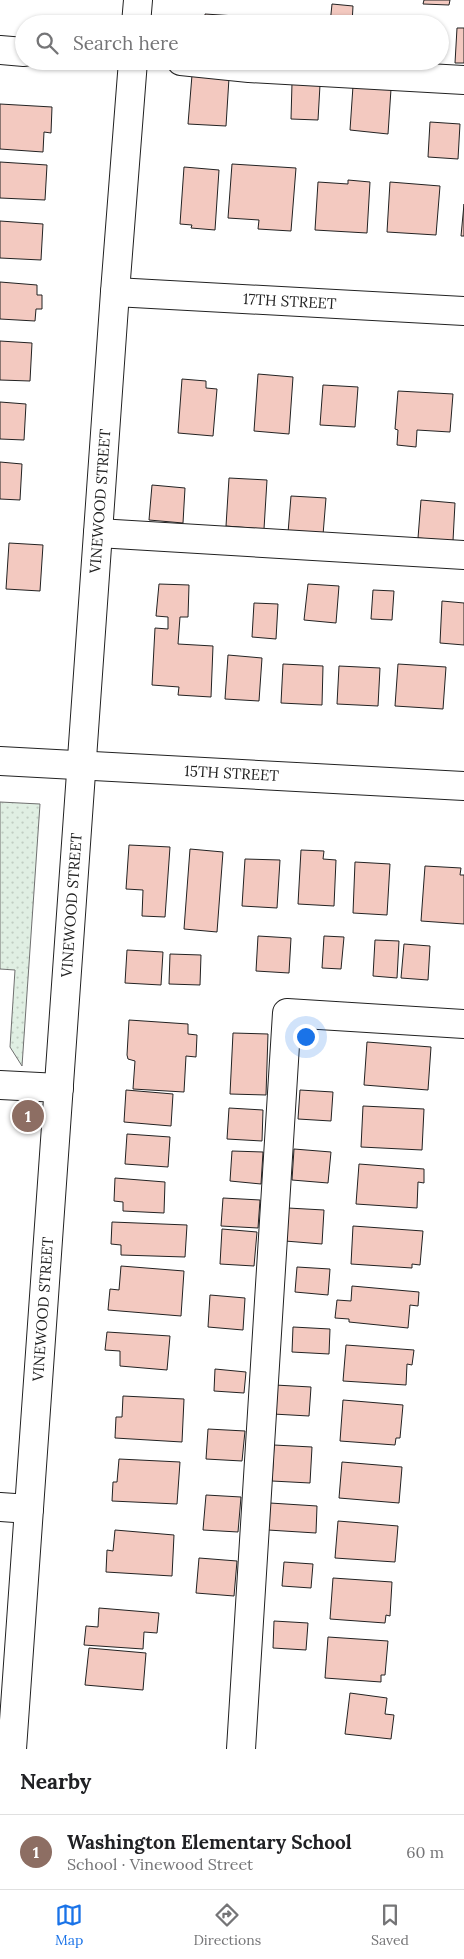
<!DOCTYPE html>
<html lang="en">
<head>
<meta charset="utf-8">
<style>
  body { margin:0; font-family:Lora,serif; background:#f6f6f6; color:#202124 }
  .you { position:absolute; left:305px; top:1036px; width:18px; height:18px; margin:-12px; border:4px solid #fff; border-radius:50%; background:#1a73e8; box-shadow:0 0 0 8px #1a73e833 }
  .badge { display:grid; place-items:center; width:32px; height:32px; border-radius:50%; background:#1a73e8; color:#fff; font-size:16px; font-weight:700 }
  .pin { position:absolute; translate:-50% -50%; border:2px solid #fff; box-shadow:0 1px 5px #0006 }
  .list { margin:0; padding:0; list-style:none }
  h2 { display:flex; justify-content:space-between; align-items:center; height:65px; margin:0; padding:0 20px; font-size:21px }
  h2 small { font-size:16px; font-weight:400; color:#757577 }
  .list li { display:grid; grid-template-columns:32px 1fr auto; gap:15px; align-items:center; box-sizing:border-box; height:75px; padding:0 20px; border-top:1px solid #e0e0e0 }
  .list b { display:block; font-size:19px; white-space:nowrap }
  .list p { margin:0; font-size:16px; white-space:nowrap; color:#757577 }
  .list em { font-size:16px; font-style:normal; color:#757577 }
  .icon { flex:none; width:28px; height:28px; fill:none; stroke:currentColor; stroke-width:2; stroke-linecap:round; stroke-linejoin:round }
  .map { position:relative; flex:none; width:464px; height:1749px; overflow:hidden }
  .search { position:absolute; background:#fff; box-shadow:0 1px 4px #0004; left:15px; right:15px; top:15px; height:55px; display:flex; align-items:center; gap:12px; box-sizing:border-box; padding:0 18px; border-radius:28px; color:#757577; font-size:19px }
  .sheet { height:140px; background:#fff }
  nav { display:flex; justify-content:space-around; align-items:center; box-sizing:border-box; height:70px; border-top:1px solid #e0e0e0; background:#fff; font-size:14px; color:#757577 }
  nav a { display:grid; justify-items:center; gap:2px }
  nav .on { color:#1a73e8 }
  .map>svg:first-child { display:block }
</style>
</head>
<body>
<div class="map">
<svg width="464" height="1749" viewBox="0 0 464 1749">
  <defs>
    <pattern id="green-dots" width="8" height="8" patternUnits="userSpaceOnUse" patternTransform="scale(1.25)"><rect width="8" height="8" fill="#e0efe3"/><path d="M2 2h.1M6 6h.1" fill="none" stroke="#c0cdc2" stroke-width="1.8" stroke-linecap="round"/></pattern>
  </defs>
  <rect width="100%" height="100%" fill="#fff"/>
  <polygon fill="url(#green-dots)" stroke="#6f6f6f" points="0,802 40,804 22,1066 10,1047 15,970 0,969"/>
  <g fill="#f3c9c0" stroke="#222">
    <polygon points="424,0 450,0 449,5 423,4"/>
    <polygon points="332,4 353,6 352,24 330,24"/>
    <polygon points="205,14 236,16 235,24 205,24"/>
    <polygon points="264,19 295,21 295,24 263,24"/>
    <polygon points="457,28 464,28 464,63 455,63"/>
    <polygon points="192,75 229,78 226,126 188,124"/>
    <polygon points="292,83 320,85 318,120 291,119"/>
    <polygon points="353,86 391,89 388,134 350,130"/>
    <polygon points="0,104 52,107 51,133 44,132 43,152 0,149"/>
    <polygon points="430,122 460,124 458,159 428,157"/>
    <polygon points="0,162 47,165 45,200 0,198"/>
    <polygon points="232,164 296,168 291,231 258,229 259,220 228,218"/>
    <polygon points="184,167 219,170 215,230 191,228 192,225 180,224"/>
    <polygon points="348,180 370,182 367,233 315,230 318,182 348,184"/>
    <polygon points="390,182 440,186 436,235 387,232"/>
    <polygon points="464,204 464,236 461,236"/>
    <polygon points="0,221 43,224 41,260 0,258"/>
    <polygon points="0,282 37,285 37,295 42,295 42,309 36,309 35,321 0,319"/>
    <polygon points="0,341 32,343 30,381 0,380"/>
    <polygon points="258,374 293,377 289,434 254,431"/>
    <polygon points="182,379 206,381 206,388 217,389 213,436 178,433"/>
    <polygon points="323,385 358,387 355,427 320,425"/>
    <polygon points="398,391 453,394 450,432 417,430 416,447 397,445 398,430 395,429"/>
    <polygon points="0,402 26,404 24,440 0,439"/>
    <polygon points="0,462 22,464 20,500 0,499"/>
    <polygon points="229,478 267,480 264,529 226,526"/>
    <polygon points="152,485 185,488 183,523 149,520"/>
    <polygon points="291,496 326,498 323,535 288,533"/>
    <polygon points="421,500 455,503 453,541 418,538"/>
    <polygon points="9,543 43,545 40,591 6,589"/>
    <polygon points="159,584 189,585 188,617 180,617 178,644 213,646 211,697 178,695 179,687 152,685 155,628 168,629 168,617 156,616"/>
    <polygon points="308,584 339,586 336,623 304,620"/>
    <polygon points="373,590 394,591 392,620 371,619"/>
    <polygon points="442,601 464,603 464,645 440,643"/>
    <polygon points="254,603 278,604 276,639 252,637"/>
    <polygon points="228,655 262,658 259,701 225,699"/>
    <polygon points="283,664 323,666 322,705 281,703"/>
    <polygon points="398,664 446,667 443,709 395,706"/>
    <polygon points="339,666 380,668 378,706 337,704"/>
    <polygon points="129,845 170,847 165,917 142,916 143,890 126,889"/>
    <polygon points="190,849 223,852 217,932 184,929"/>
    <polygon points="301,850 324,851 323,859 336,860 334,906 298,904"/>
    <polygon points="245,859 280,860 277,908 242,906"/>
    <polygon points="355,862 390,864 387,915 353,913"/>
    <polygon points="425,866 461,868 460,875 464,875 464,924 421,921"/>
    <polygon points="258,936 291,938 289,973 256,971"/>
    <polygon points="324,936 344,937 341,969 322,968"/>
    <polygon points="375,940 399,941 397,978 373,976"/>
    <polygon points="404,944 430,946 428,980 401,978"/>
    <polygon points="127,950 163,952 161,985 125,983"/>
    <polygon points="170,954 201,955 200,985 169,984"/>
    <polygon points="129,1020 188,1024 188,1034 197,1035 196,1057 186,1056 184,1092 133,1089 135,1061 128,1059 127,1055"/>
    <polygon points="233,1033 268,1034 266,1095 230,1094"/>
    <polygon points="367,1042 431,1047 428,1090 364,1085"/>
    <polygon points="126,1090 173,1094 171,1126 124,1122"/>
    <polygon points="300,1090 333,1092 331,1121 298,1119"/>
    <polygon points="363,1106 424,1109 422,1150 361,1147"/>
    <polygon points="229,1108 263,1110 262,1141 227,1139"/>
    <polygon points="127,1134 170,1137 168,1167 125,1164"/>
    <polygon points="294,1149 331,1152 328,1183 292,1180"/>
    <polygon points="232,1151 263,1152 261,1184 230,1181"/>
    <polygon points="359,1164 424,1169 424,1183 418,1182 417,1208 356,1204"/>
    <polygon points="115,1178 165,1182 164,1213 123,1211 123,1202 114,1201"/>
    <polygon points="223,1198 260,1200 258,1228 221,1226"/>
    <polygon points="288,1208 324,1210 322,1244 285,1241"/>
    <polygon points="112,1222 187,1225 185,1257 121,1255 121,1245 111,1244"/>
    <polygon points="353,1226 423,1231 420,1265 412,1264 412,1268 351,1264"/>
    <polygon points="222,1229 257,1232 254,1266 220,1264"/>
    <polygon points="121,1266 184,1271 181,1316 108,1310 110,1289 119,1290"/>
    <polygon points="297,1267 330,1269 328,1295 295,1292"/>
    <polygon points="352,1286 419,1292 418,1306 410,1305 408,1328 349,1322 349,1319 335,1318 337,1300 351,1301"/>
    <polygon points="210,1295 245,1298 243,1330 208,1327"/>
    <polygon points="293,1327 330,1329 329,1354 292,1352"/>
    <polygon points="107,1332 170,1336 167,1370 120,1366 120,1351 105,1350"/>
    <polygon points="346,1345 414,1350 412,1365 407,1364 406,1385 343,1381"/>
    <polygon points="215,1369 246,1372 244,1393 214,1391"/>
    <polygon points="275,1385 311,1387 309,1416 273,1414"/>
    <polygon points="123,1396 184,1399 182,1442 115,1438 116,1417 122,1417"/>
    <polygon points="343,1400 403,1405 400,1438 396,1438 395,1445 340,1441"/>
    <polygon points="208,1429 245,1431 242,1461 206,1459"/>
    <polygon points="274,1445 312,1447 310,1483 272,1481"/>
    <polygon points="119,1459 180,1462 177,1504 112,1501 113,1482 117,1482"/>
    <polygon points="342,1462 402,1467 399,1503 339,1498"/>
    <polygon points="206,1495 241,1497 238,1532 203,1530"/>
    <polygon points="270,1503 317,1506 316,1533 268,1530"/>
    <polygon points="338,1521 398,1526 395,1562 335,1558"/>
    <polygon points="115,1530 174,1535 172,1576 106,1572 107,1550 113,1551"/>
    <polygon points="199,1558 237,1561 234,1596 196,1593"/>
    <polygon points="284,1562 313,1564 311,1588 282,1586"/>
    <polygon points="333,1578 392,1582 390,1616 386,1615 385,1623 330,1619"/>
    <polygon points="99,1608 159,1613 157,1633 144,1632 143,1649 84,1645 86,1626 98,1627"/>
    <polygon points="274,1621 308,1623 306,1650 273,1648"/>
    <polygon points="328,1637 388,1641 385,1675 381,1675 381,1682 325,1678"/>
    <polygon points="89,1648 146,1653 143,1690 85,1685"/>
    <polygon points="350,1693 387,1698 385,1714 394,1715 391,1739 345,1734"/>
  </g>
  <g fill="none" stroke-linecap="round" stroke-linejoin="round">
    <g stroke="#222" stroke-width="30">
      <g id="minor">
        <polyline points="136,24 138,0"/>
        <polyline points="0,50 24,52"/>
        <polyline points="181,61 249,68 464,80"/>
        <path id="s1" d="M115,292L464,311"/>
        <polyline points="98,533 464,555"/>
        <path id="s2" d="M0,761L464,786"/>
        <polyline points="0,1085 59,1088"/>
        <polyline points="0,1507 29,1509"/>
        <path id="s3" d="M12,1749L115,292L133,61"/>
        <polyline points="241,1749 287,1013 464,1024"/>
      </g>
    </g>
    <use href="#minor" stroke="#fff" stroke-width="28"/>
  </g>
  <g text-anchor="middle" stroke-width="4" stroke-linejoin="round" paint-order="stroke">
    <g font-size="15" fill="#222" stroke="#fff">
      <text dy="5" stroke="none"><textPath href="#s1" startOffset="175">17TH STREET</textPath></text>
      <text dy="5" stroke="none"><textPath href="#s3" startOffset="1251">VINEWOOD STREET</textPath></text>
      <text dy="5" stroke="none"><textPath href="#s2" startOffset="232">15TH STREET</textPath></text>
      <text dy="5" stroke="none"><textPath href="#s3" startOffset="846">VINEWOOD STREET</textPath></text>
      <text dy="5" stroke="none"><textPath href="#s3" startOffset="441">VINEWOOD STREET</textPath></text>
    </g>
  </g>
</svg>
<div class="you"></div>
<div class="pin badge" style="left:28px;top:1116px;background:#8d6e63">1</div>
<div class="search"><svg class="icon" aria-label="search" viewBox="0 0 24 24"><circle cx="10" cy="10" r="6"/><path d="M15 15l6 6"/></svg>Search here</div>
</div>
<section class="sheet">
<h2>Nearby<small></small></h2>
<ul class="list">
<li><span class="badge" style="background:#8d6e63">1</span><div><b>Washington Elementary School</b><p>School · Vinewood Street</p></div><em>60 m</em></li>
</ul>
</section>
<nav>
<a class="on"><svg class="icon" aria-label="map" viewBox="0 0 24 24"><path d="M3 6l6-2 6 2 6-2v14l-6 2-6-2-6 2zM9 4v14M15 6v14"/></svg>Map</a>
<a><svg class="icon" aria-label="directions" viewBox="0 0 24 24"><path d="M12 3l9 9-9 9-9-9zM9 14v-3h6M13 9l2 2-2 2"/></svg>Directions</a>
<a><svg class="icon" aria-label="saved" viewBox="0 0 24 24"><path d="M7 4h10v16l-5-4-5 4z"/></svg>Saved</a>
</nav>
</body>
</html>
